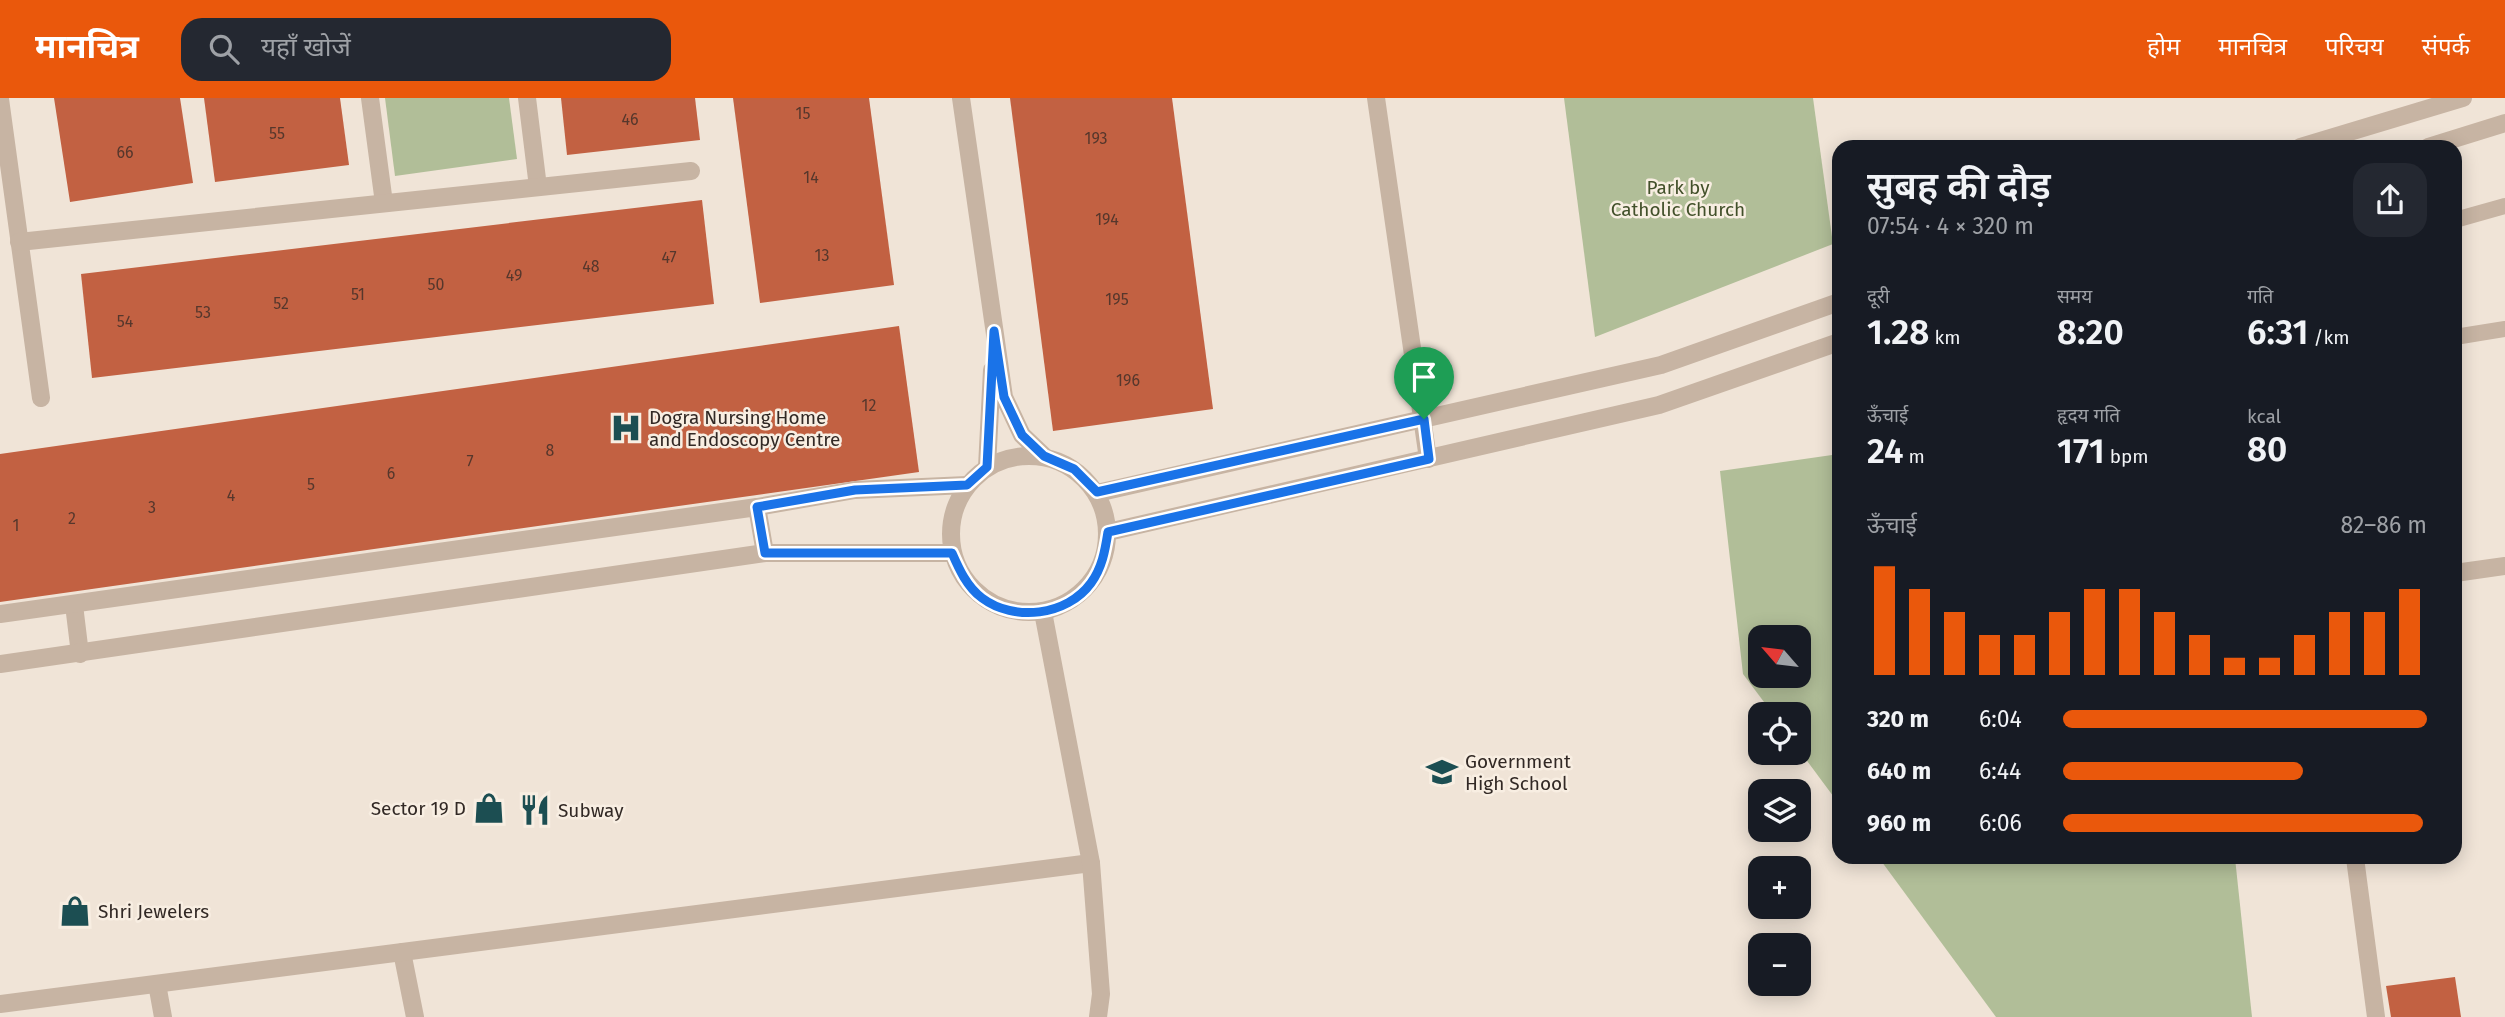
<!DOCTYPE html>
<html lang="hi">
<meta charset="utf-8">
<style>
:root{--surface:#171b24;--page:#242831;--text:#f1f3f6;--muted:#9ea1a6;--accent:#ea580c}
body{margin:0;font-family:"Fira Sans","Noto Sans Devanagari",sans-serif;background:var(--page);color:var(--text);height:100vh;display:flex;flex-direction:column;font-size:26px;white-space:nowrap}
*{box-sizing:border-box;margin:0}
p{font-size:23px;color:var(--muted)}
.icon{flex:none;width:38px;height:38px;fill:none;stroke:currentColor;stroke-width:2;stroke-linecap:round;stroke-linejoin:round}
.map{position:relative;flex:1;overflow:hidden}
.details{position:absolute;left:1832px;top:42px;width:630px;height:724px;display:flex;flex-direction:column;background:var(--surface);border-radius:21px;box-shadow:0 4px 18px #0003}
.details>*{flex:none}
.needle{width:46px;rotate:298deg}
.tools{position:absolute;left:1748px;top:527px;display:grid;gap:14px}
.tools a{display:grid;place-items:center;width:63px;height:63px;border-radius:14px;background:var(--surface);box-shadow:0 4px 18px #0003;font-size:35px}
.pin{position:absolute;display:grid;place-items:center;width:60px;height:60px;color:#fff;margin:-72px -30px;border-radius:50% 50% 50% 0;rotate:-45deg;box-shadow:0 0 7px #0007}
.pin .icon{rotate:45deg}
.round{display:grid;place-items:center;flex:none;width:74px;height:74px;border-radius:21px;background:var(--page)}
.summary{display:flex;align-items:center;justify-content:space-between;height:119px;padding:0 35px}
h1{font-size:38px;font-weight:600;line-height:52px}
.figures{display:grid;grid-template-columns:repeat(3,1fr);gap:10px;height:119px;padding:7px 35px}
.figures div{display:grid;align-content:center}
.figures b{font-size:35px;font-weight:600}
.figures small{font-size:19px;font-weight:400}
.figures p{font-size:19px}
.chart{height:196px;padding:14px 35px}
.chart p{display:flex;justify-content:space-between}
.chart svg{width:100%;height:126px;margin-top:7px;stroke:var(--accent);stroke-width:6}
ul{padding:0 35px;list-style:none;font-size:23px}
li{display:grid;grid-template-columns:112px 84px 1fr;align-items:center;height:52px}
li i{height:18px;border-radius:9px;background:var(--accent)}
header{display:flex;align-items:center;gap:42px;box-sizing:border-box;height:98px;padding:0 35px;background:var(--accent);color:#fff}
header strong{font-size:33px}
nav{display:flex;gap:38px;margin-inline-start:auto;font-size:24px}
.search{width:490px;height:63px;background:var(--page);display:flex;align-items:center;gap:18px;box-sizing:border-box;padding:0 24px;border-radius:21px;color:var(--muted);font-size:26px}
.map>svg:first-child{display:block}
.green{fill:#b1be98;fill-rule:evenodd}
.building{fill:#c26142}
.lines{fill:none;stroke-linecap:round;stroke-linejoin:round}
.service{stroke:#c7b4a3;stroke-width:16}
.minor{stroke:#c7b4a3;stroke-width:18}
.tertiary{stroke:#c7b4a3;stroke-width:18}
.route-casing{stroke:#fff;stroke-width:14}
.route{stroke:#1a73e8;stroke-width:9}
.labels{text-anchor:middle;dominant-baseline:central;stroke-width:5;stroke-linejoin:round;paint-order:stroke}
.number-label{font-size:16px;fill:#56372c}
.park-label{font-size:19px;fill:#42502a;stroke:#f8eee2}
.poi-label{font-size:19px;fill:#322925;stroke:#f8eee2;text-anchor:start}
</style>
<header>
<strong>मानचित्र</strong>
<div class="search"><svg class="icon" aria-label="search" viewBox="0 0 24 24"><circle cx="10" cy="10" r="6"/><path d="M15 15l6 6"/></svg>यहाँ खोजें</div>
<nav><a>होम</a><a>मानचित्र</a><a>परिचय</a><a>संपर्क</a></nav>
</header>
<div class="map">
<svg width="2505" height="919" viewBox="0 0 2505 919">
<rect width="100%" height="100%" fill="#f0e4d7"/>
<g class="green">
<polygon points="385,0 509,0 517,61 395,78"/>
<polygon points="1564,0 1813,0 1833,146 1595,239"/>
<path d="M1839,356V706L1799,652V616H1773L1743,576L1720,373ZM1760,539H1799V578H1760Z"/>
<polygon points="1879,760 2235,760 2252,919 1996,919"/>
</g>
<g class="building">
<polygon points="54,0 180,0 193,85 70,104"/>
<polygon points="204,0 340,0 349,67 215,84"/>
<polygon points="561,0 695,0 700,42 567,57"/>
<polygon points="733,0 869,0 894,187 760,205"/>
<polygon points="1010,0 1172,0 1213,311 1053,333"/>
<polygon points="702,102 714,206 92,280 81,176"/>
<polygon points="899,228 919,374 0,504 0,356"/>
<polygon points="2455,879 2461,919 2391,919 2386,888"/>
</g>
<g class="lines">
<g class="service">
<polyline points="2455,122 2505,108"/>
<polyline points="2455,239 2505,231"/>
</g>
<g class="minor">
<polyline points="370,0 384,105"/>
<polyline points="527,0 538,89"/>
<polyline points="961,0 1004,299 1022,337 1044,358"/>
<polyline points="1376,0 1428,361"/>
<polyline points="0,1 41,300"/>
<polyline points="19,144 691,73"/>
<polyline points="987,369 992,272"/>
<polyline points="2455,475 2505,468"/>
<polyline points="2355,760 2376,919"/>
<polyline points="402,854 415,919"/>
<polyline points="157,886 163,919"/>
<polyline points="0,906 1091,765"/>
</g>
<g class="tertiary">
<polyline points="2300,49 2463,0"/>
<polyline points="2428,49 2505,25"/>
<circle cx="1029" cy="436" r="78"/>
<polyline points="1097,395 1661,267 1839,204"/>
<polyline points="757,409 765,455"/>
<polyline points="1108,434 1659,307 1839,244"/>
<polyline points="74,507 80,556"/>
<polyline points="1043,514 1091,765 1101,896 1098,919"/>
<polyline points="0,516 757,409 855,392 967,387"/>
<polyline points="0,566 765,455 952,455"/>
</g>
</g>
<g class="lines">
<defs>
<path id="route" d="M994,233L1004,299L1022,337L1044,358L1074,371L1097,394L1424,321L1429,361L1108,434C1105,453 1102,470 1091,485C1067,518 1014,524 982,500C967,489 959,471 952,455H765L757,409L855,392L967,387L987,369Z"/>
</defs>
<use href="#route" class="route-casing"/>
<use href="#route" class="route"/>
</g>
<defs>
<symbol id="hospital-bare" viewBox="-9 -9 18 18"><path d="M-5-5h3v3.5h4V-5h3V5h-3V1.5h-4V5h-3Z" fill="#1c4e52" stroke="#f8eee2" stroke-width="2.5" paint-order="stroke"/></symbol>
<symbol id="school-bare" viewBox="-9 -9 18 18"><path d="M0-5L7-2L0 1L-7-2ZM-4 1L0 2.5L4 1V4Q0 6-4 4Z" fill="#1c4e52" stroke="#f8eee2" stroke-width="2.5" paint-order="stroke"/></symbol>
<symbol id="shop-bare" viewBox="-9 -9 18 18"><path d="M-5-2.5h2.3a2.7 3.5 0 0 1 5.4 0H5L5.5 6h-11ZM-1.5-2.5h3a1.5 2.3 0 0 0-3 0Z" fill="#1c4e52" stroke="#f8eee2" stroke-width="2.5" paint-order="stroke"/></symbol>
<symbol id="restaurant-bare" viewBox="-9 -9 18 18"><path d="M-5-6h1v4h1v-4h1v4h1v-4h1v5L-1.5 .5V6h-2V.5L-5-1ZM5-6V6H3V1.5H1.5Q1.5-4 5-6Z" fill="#1c4e52" stroke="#f8eee2" stroke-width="2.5" paint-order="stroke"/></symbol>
</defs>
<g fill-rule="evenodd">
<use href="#hospital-bare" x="604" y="308" width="44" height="44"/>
<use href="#school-bare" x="1420" y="652" width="44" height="44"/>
<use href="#shop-bare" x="467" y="688" width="44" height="44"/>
<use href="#restaurant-bare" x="513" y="690" width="44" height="44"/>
<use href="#shop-bare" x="53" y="791" width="44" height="44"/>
</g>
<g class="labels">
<g class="number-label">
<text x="803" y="15">15</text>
<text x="630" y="21">46</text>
<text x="277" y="35">55</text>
<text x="1096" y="40">193</text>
<text x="125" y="54">66</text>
<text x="811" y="79">14</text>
<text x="1107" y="121">194</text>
<text x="822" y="157">13</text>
<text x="669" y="159">47</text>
<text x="591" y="168">48</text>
<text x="514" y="177">49</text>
<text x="436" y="186">50</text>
<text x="358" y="196">51</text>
<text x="1117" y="201">195</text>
<text x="281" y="205">52</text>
<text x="203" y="214">53</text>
<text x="125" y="223">54</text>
<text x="1128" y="282">196</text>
<text x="869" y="307">12</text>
<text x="550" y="352">8</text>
<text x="470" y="363">7</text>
<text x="391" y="375">6</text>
<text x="311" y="386">5</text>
<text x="231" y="397">4</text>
<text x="152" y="409">3</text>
<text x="72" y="420">2</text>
<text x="16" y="427">1</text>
</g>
<g class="park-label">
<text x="1678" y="89">Park by<tspan x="1678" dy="22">Catholic Church</tspan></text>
</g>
<g class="poi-label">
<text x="649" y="319">Dogra Nursing Home<tspan x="649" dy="22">and Endoscopy Centre</tspan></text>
<text x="1465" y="663">Government<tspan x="1465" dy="22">High School</tspan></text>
<text x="466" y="710" text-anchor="end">Sector 19 D</text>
<text x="558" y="712">Subway</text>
<text x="98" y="813">Shri Jewelers</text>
</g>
</g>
</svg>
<div class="tools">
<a><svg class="needle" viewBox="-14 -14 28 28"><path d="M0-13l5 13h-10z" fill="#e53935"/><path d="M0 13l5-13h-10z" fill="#9ea1a6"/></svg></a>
<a><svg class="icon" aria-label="locate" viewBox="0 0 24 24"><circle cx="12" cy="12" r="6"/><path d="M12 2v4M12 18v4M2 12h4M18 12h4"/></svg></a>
<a><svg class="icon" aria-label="layers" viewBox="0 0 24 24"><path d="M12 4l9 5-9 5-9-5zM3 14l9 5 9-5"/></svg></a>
<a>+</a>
<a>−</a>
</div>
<div class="pin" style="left:1424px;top:321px;background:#1e9e55"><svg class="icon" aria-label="arrive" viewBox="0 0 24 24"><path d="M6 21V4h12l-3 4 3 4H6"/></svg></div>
<section class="details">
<div class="summary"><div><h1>सुबह की दौड़</h1><p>07:54 · 4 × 320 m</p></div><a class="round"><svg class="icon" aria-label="share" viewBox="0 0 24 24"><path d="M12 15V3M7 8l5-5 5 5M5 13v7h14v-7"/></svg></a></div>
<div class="figures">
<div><p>दूरी</p><b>1.28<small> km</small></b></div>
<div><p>समय</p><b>8:20</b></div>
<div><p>गति</p><b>6:31<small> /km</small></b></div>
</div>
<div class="figures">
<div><p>ऊँचाई</p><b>24<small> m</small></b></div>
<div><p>हृदय गति</p><b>171<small> bpm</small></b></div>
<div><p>kcal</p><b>80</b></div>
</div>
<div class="chart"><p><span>ऊँचाई</span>82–86 m</p>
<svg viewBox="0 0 160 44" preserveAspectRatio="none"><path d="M5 44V6M15 44V14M25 44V22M35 44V30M45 44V30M55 44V22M65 44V14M75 44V14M85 44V22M95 44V30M105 44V38M115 44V38M125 44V30M135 44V22M145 44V22M155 44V14"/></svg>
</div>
<ul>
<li><b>320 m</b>6:04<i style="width:100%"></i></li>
<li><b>640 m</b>6:44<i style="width:66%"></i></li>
<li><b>960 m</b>6:06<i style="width:99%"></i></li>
</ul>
</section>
</div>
